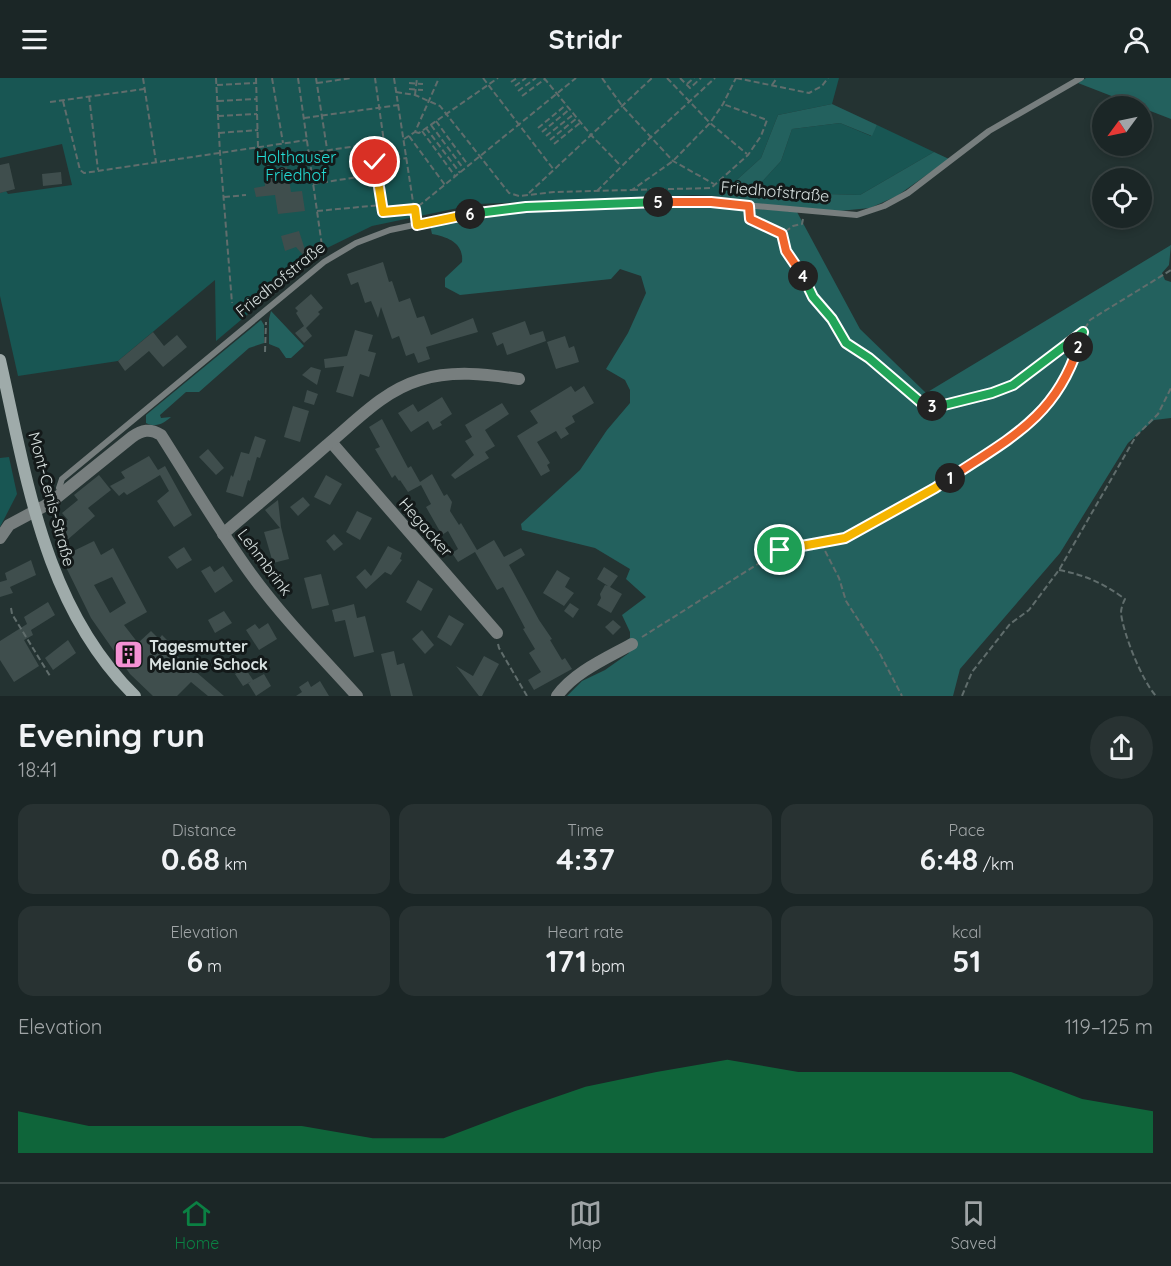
<!DOCTYPE html>
<meta charset="utf-8">
<style>
:root{--surface:#1b2626;--page:#283232;--text:#f1f3f6;--muted:#a0a5a7;--line:#394343;--accent:#0b8043}
body{margin:0;font-family:Quicksand,sans-serif;background:var(--page);color:var(--text);height:100vh;display:flex;flex-direction:column;font-size:22px;white-space:nowrap}
*{box-sizing:border-box;margin:0}
p{font-size:20px;color:var(--muted)}
.icon{flex:none;width:33px;height:33px;fill:none;stroke:currentColor;stroke-width:2;stroke-linecap:round;stroke-linejoin:round}
.map{position:relative;height:618px;overflow:hidden}
.sheet{display:flex;flex-direction:column;background:var(--surface);flex:1}
.sheet>*{flex:none}
.needle{width:39px;rotate:237deg}
.fabs{position:absolute;left:1092px;top:18px;display:grid;gap:12px}
.fabs a{display:grid;place-items:center;width:60px;height:60px;border-radius:50%;background:var(--surface);box-shadow:0 3px 9px #0003,0 0 0 2px var(--line);font-size:30px}
.pin{position:absolute;display:grid;place-items:center;width:51px;height:51px;color:#fff;margin:-26px;border:3px solid #fff;border-radius:50%;box-shadow:0 2px 6px #0007}
.km{position:absolute;width:30px;height:30px;margin:-15px;border-radius:50%;background:#222;color:#fff;font-size:16px;line-height:30px;text-align:center}
.round{display:grid;place-items:center;flex:none;width:63px;height:63px;border-radius:32px;background:var(--page)}
.headline{display:flex;align-items:center;justify-content:space-between;height:102px;padding:0 18px}
h1{font-size:33px;font-weight:700;line-height:45px}
.stats{display:grid;grid-template-columns:repeat(3,1fr);gap:9px;height:102px;padding:6px 18px}
.stats div{display:grid;align-content:center;border-radius:15px;background:var(--page);text-align:center}
.stats b{font-size:30px;font-weight:700}
.stats small{font-size:16px;font-weight:400}
.stats p{font-size:16px}
.chart{height:168px;padding:12px 18px}
.chart p{display:flex;justify-content:space-between}
.chart svg{width:100%;height:108px;margin-top:6px;fill:var(--accent);opacity:.7}
header{display:flex;justify-content:space-between;align-items:center;height:78px;padding:0 18px;background:var(--surface);font-size:27px;font-weight:700}
.dock{display:flex;justify-content:space-around;align-items:center;height:84px;border-top:2px solid var(--line);background:var(--surface);font-size:16px;color:var(--muted)}
.dock a{display:grid;justify-items:center;gap:3px}
.dock .active{color:var(--accent)}
.map>svg:first-child{display:block}
.green{fill:#185653}
.forest{fill:#23615e}
.building{fill:#3f4e4d;fill-rule:evenodd}
.lines{fill:none;stroke-linecap:round;stroke-linejoin:round}
.path{stroke:#606d6c;stroke-width:2;stroke-dasharray:6 3;stroke-linecap:butt}
.lane{stroke:#777e7e;stroke-width:6}
.street{stroke:#777e7e;stroke-width:12}
.secondary{stroke:#9fabaa;stroke-width:12}
.split-1-casing{stroke:#fff;stroke-width:12}
.split-2-casing{stroke:#fff;stroke-width:12}
.split-3-casing{stroke:#fff;stroke-width:12}
.split-4-casing{stroke:#fff;stroke-width:12}
.split-5-casing{stroke:#fff;stroke-width:12}
.split-6-casing{stroke:#fff;stroke-width:12}
.split-7-casing{stroke:#fff;stroke-width:12}
.split-1{stroke:#f5b400;stroke-width:8}
.split-2{stroke:#f0652b;stroke-width:8}
.split-3{stroke:#22a559;stroke-width:8}
.split-4{stroke:#22a559;stroke-width:8}
.split-5{stroke:#f0652b;stroke-width:8}
.split-6{stroke:#22a559;stroke-width:8}
.split-7{stroke:#f5b400;stroke-width:8}
.labels{text-anchor:middle;dominant-baseline:central;stroke-width:6;stroke-linejoin:round;paint-order:stroke}
.park-label{font-size:16px;fill:#23dcd4;stroke:#131919}
.street-label{font-size:16px;fill:#d8e1e0;stroke:#131919}
.poi-label{font-size:16px;font-weight:bold;fill:#d8e1e0;stroke:#131919;text-anchor:start}
</style>
<header><svg class="icon" aria-label="menu" viewBox="0 0 24 24"><path d="M4 6h16M4 12h16M4 18h16"/></svg>Stridr<svg class="icon" aria-label="person" viewBox="0 0 24 24"><circle cx="12" cy="8" r="4"/><path d="M4 21q1-7 8-7t8 7"/></svg></header>
<div class="map">
<svg width="1171" height="618" viewBox="0 0 1171 618">
<rect width="100%" height="100%" fill="#243332"/>
<g class="green">
<polygon points="0,0 839,0 832,26 778,37 761,80 719,118 693,117 477,126 372,148 325,171 216,263 215,202 118,283 18,298 0,218 0,115 6,113 8,116 72,107 62,66 0,80"/>
<polygon points="840,45 871,58 877,47 934,74 860,117 826,116 759,107 781,83 792,51"/>
<polygon points="9,379 17,416 0,449 0,380"/>
</g>
<g class="forest">
<polygon points="1086,0 1171,0 1171,41 1078,5"/>
<polygon points="832,26 877,47 872,58 840,45 792,51 781,83 759,107 826,116 860,117 934,74 949,81 897,118 870,130 839,133 719,124 713,119 719,118 761,80 778,37"/>
<path d="M702,126L797,134L860,251L926,315L1171,167L1169,187L1162,195L1165,202L1171,204V340L1154,342L1128,365L1060,475L960,591L953,618H567L582,603L605,592L629,575L622,566L630,560V554L622,537L646,519L626,501L630,491L595,470L522,452L521,446L580,392L607,352L630,325V312L625,302L606,291L628,255L646,215L641,198L620,191L611,201L460,217L445,209V200L462,184C464,165 448,159 432,156L430,147C519,128 611,127 702,126Z"/>
<polygon points="271,233 304,268 291,280 286,280 279,270 269,266 269,241"/>
<path d="M261,242L264,247V265L249,270L199,314H186L160,337L161,340L171,339C163,346 155,350 146,345V337Z"/>
</g>
<g class="building">
<polygon points="9,85 15,111 0,115 0,87"/>
<polygon points="287,89 291,114 302,113 305,133 278,136 275,117 256,119 254,110 265,108 264,98 277,96 277,90"/>
<polygon points="61,94 62,106 43,108 42,96"/>
<polygon points="299,153 309,184 296,169 285,173 281,158"/>
<polygon points="383,184 389,204 392,203 399,224 410,220 417,240 424,238 431,257 473,240 478,254 426,269 430,281 418,285 414,275 406,278 399,258 392,261 381,229 378,240 371,223 365,225 358,204 351,207 347,196"/>
<polygon points="311,216 323,230 318,234 320,236 306,250 312,258 304,265 295,255 304,248 296,235 298,233 295,230"/>
<polygon points="525,243 530,257 543,253 546,263 507,277 503,265 497,268 492,255"/>
<polygon points="355,252 373,257 368,273 376,275 369,299 360,296 353,319 336,314 344,288 325,290 324,281 347,278"/>
<polygon points="153,254 164,268 177,257 187,269 163,289 149,273 125,293 118,283"/>
<polygon points="565,258 569,270 574,268 579,284 556,291 547,264"/>
<polygon points="311,289 321,292 317,307 302,297"/>
<polygon points="571,308 575,314 584,308 594,325 572,338 575,344 565,350 569,356 561,361 556,353 537,364 550,385 547,387 550,393 541,398 517,358 538,345 530,333"/>
<polygon points="307,312 318,316 314,327 304,324"/>
<polygon points="442,319 452,336 440,344 442,347 433,352 428,343 411,354 398,335 413,326 418,334"/>
<polygon points="502,325 509,336 485,352 495,368 485,374 489,380 455,401 451,397 474,377 465,363 472,359 465,347"/>
<polygon points="293,328 309,333 300,364 284,359"/>
<polygon points="382,341 408,390 411,388 420,404 432,396 444,418 447,416 452,424 450,433 459,447 461,445 477,472 494,462 504,479 521,470 525,477 509,487 539,542 552,561 550,562 562,582 565,580 572,591 534,612 528,602 541,594 529,575 535,571 523,551 525,550 503,509 497,512 475,474 458,484 452,475 458,471 448,453 442,457 426,429 431,426 421,407 408,414 400,402 399,403 395,397 392,400 375,371 380,369 369,349"/>
<polygon points="255,358 266,362 260,380 257,379 250,403 248,402 243,419 226,414 231,397 233,399 241,374 249,376"/>
<polygon points="208,371 224,390 216,397 199,379"/>
<polygon points="149,378 158,392 165,388 192,437 174,449 157,423 169,413 160,397 127,417 124,414 119,418 110,408 125,400 121,394"/>
<polygon points="99,397 111,412 88,430 95,438 59,469 52,447 68,442 62,435 78,422 74,417"/>
<polygon points="326,397 342,406 330,427 314,419"/>
<polygon points="303,419 310,427 298,438 290,429"/>
<polygon points="278,422 281,449 289,481 273,485 264,454 280,450 265,432"/>
<polygon points="357,433 372,440 360,462 346,454"/>
<polygon points="334,456 343,466 334,473 326,463"/>
<path d="M94,463L101,477L113,470L147,534L124,547L138,565L151,553L159,561L162,557L177,572L174,575L224,618H208L191,604L177,618H153L130,596L91,540L61,479ZM112,499L126,525L110,535L94,507Z"/>
<polygon points="388,468 402,475 400,481 402,482 391,497 385,494 366,511 356,499 365,491 371,498"/>
<polygon points="184,469 192,482 177,491 168,479"/>
<polygon points="31,482 36,497 10,509 13,515 0,519 0,504 7,502 5,495"/>
<polygon points="210,488 214,494 223,488 233,503 215,515 201,493"/>
<polygon points="604,489 618,498 610,509 622,516 611,535 597,527 601,520 600,516 605,507 608,508 597,501"/>
<polygon points="557,492 570,500 565,509 574,515 564,528 543,515"/>
<polygon points="321,496 329,527 312,531 304,500"/>
<polygon points="418,502 433,511 421,533 406,524"/>
<polygon points="48,524 55,537 31,552 33,557 24,562 39,588 14,604 0,582 0,563 27,546 24,539"/>
<polygon points="570,525 579,531 573,540 564,533"/>
<polygon points="354,526 357,540 365,538 374,574 354,579 345,542 335,544 332,532"/>
<polygon points="224,533 232,545 215,555 208,542"/>
<polygon points="449,537 464,546 451,568 437,559"/>
<polygon points="613,542 621,549 613,557 605,549"/>
<polygon points="268,545 277,561 259,572 246,552 255,546 259,551"/>
<polygon points="422,552 434,567 425,576 412,561"/>
<polygon points="68,562 76,575 53,592 45,580"/>
<polygon points="394,573 397,587 404,585 413,618 391,618 381,576"/>
<polygon points="484,578 499,586 482,618 479,618 456,588 473,598"/>
<polygon points="245,590 253,602 264,596 271,608 256,618 248,605 252,603 243,608 235,596"/>
<polygon points="308,603 311,609 320,603 329,618 296,618 302,614 299,609"/>
</g>
<g class="lines">
<g class="path">
<polyline points="143,0 156,84"/>
<polyline points="216,0 220,75 232,225"/>
<polyline points="256,0 258,69"/>
<polyline points="272,0 283,65"/>
<polyline points="298,0 323,175"/>
<polyline points="316,0 327,71"/>
<polyline points="394,0 415,137"/>
<polyline points="483,0 554,92"/>
<polyline points="544,0 591,57 621,88"/>
<polyline points="602,0 623,29 673,83 714,106"/>
<polyline points="667,0 710,45 747,76"/>
<polyline points="680,0 690,10 701,0"/>
<polyline points="736,0 809,15 822,8 828,0"/>
<polyline points="511,4 517,0"/>
<polyline points="317,5 352,0"/>
<polyline points="409,5 423,6"/>
<polyline points="687,6 694,0"/>
<polyline points="217,7 256,5"/>
<polyline points="772,7 777,0"/>
<polyline points="515,8 526,0"/>
<polyline points="409,11 423,12"/>
<polyline points="518,13 536,0"/>
<polyline points="396,14 415,17 440,28 509,115 519,118 554,114 632,112 673,83 710,45 723,26 736,0"/>
<polyline points="415,17 417,0"/>
<polyline points="89,18 98,92"/>
<polyline points="522,18 545,1"/>
<polyline points="63,23 80,92 84,95 307,62"/>
<polyline points="218,23 257,21"/>
<polyline points="50,24 144,11"/>
<polyline points="218,38 257,36"/>
<polyline points="304,40 399,27"/>
<polyline points="436,43 468,87"/>
<polyline points="431,47 463,90"/>
<polyline points="426,50 460,95"/>
<polyline points="538,50 566,27"/>
<polyline points="422,53 455,98"/>
<polyline points="415,54 419,55 498,0"/>
<polyline points="542,54 570,31"/>
<polyline points="219,55 258,52"/>
<polyline points="409,58 445,107"/>
<polyline points="546,58 574,36"/>
<polyline points="404,61 415,54 439,0"/>
<polyline points="550,62 577,40"/>
<polyline points="554,66 581,44"/>
<polyline points="309,75 384,64 375,0"/>
<polyline points="313,106 377,96"/>
<polyline points="632,112 711,110 748,77 761,58 767,42 723,26"/>
<polyline points="597,113 651,59 715,0"/>
<polyline points="529,115 652,0"/>
<polyline points="224,119 246,117"/>
<polyline points="381,127 375,84 407,80"/>
<polyline points="317,133 381,127 383,134 415,131 576,0"/>
<polyline points="750,138 750,141 782,156"/>
<polyline points="803,141 802,146 793,148 782,156 786,173 805,199 813,219 832,241 845,265 869,280 924,327 936,329 992,315 1013,307 1083,254"/>
<polyline points="265,274 266,244"/>
<polyline points="821,465 839,500 846,523 879,574 902,618"/>
<path d="M1059,492C1085,497 1103,505 1125,521C1123,525 1121,530 1121,535C1123,555 1142,603 1156,618"/>
<polyline points="11,530 12,536 50,598"/>
<polyline points="642,559 780,472 845,460 935,410 1014,356 1035,341 1053,321 1064,303 1083,254 1090,242 1171,192"/>
<polyline points="498,566 499,570 527,618"/>
<polyline points="962,618 972,594 1010,546 1029,532 1059,492 1136,358 1158,336 1171,310"/>
</g>
<polyline class="lane" points="62,415 59,410 62,401 324,184 356,165 390,152 471,135 526,129 590,126 711,124 857,137 884,128 908,115 989,53 1081,0"/>
<g class="street">
<polyline points="331,364 497,555"/>
<path d="M223,456C258,426 293,397 327,367C356,343 383,313 420,302C452,292 486,296 519,301"/>
<path d="M0,460L9,447L50,425L132,359C142,352 150,350 161,357C191,404 219,452 251,496C283,540 321,578 357,618"/>
<path d="M557,618C574,594 607,580 632,566"/>
</g>
<path class="secondary" d="M0,282C27,401 44,529 135,618"/>
</g>
<g class="lines">
<defs>
<polyline id="split-1" points="780,472 845,460 935,410 950,400"/>
<path id="split-2" d="M950,400C1008,361 1055,340 1078,269"/>
<polyline id="split-3" points="932,328 936,329 992,315 1013,307 1083,254 1078,269"/>
<polyline id="split-4" points="803,198 813,219 832,241 846,265 869,280 924,327 932,328"/>
<polyline id="split-5" points="658,124 711,124 749,128 750,141 782,156 786,173 803,198"/>
<polyline id="split-6" points="470,136 526,129 658,124"/>
<polyline id="split-7" points="375,84 383,134 415,131 417,147 470,136"/>
</defs>
<use href="#split-1" class="split-1-casing"/>
<use href="#split-2" class="split-2-casing"/>
<use href="#split-3" class="split-3-casing"/>
<use href="#split-4" class="split-4-casing"/>
<use href="#split-5" class="split-5-casing"/>
<use href="#split-6" class="split-6-casing"/>
<use href="#split-7" class="split-7-casing"/>
<use href="#split-1" class="split-1"/>
<use href="#split-2" class="split-2"/>
<use href="#split-3" class="split-3"/>
<use href="#split-4" class="split-4"/>
<use href="#split-5" class="split-5"/>
<use href="#split-6" class="split-6"/>
<use href="#split-7" class="split-7"/>
</g>
<defs>
<symbol id="building-square" viewBox="-11 -11 22 22"><rect x="-9" y="-9" width="18" height="18" rx="4" fill="#f491d4" stroke="#131919"/><path d="M-4-6H4V6H1V3H-1V6H-4ZM-2.5-4.3h1.7v1.8h-1.7ZM.8-4.3h1.7v1.8H.8ZM-2.5-1h1.7V.8h-1.7ZM.8-1h1.7V.8H.8Z" fill="#111"/></symbol>
</defs>
<g fill-rule="evenodd">
<use href="#building-square" x="112" y="560" width="33" height="33"/>
</g>
<g class="labels">
<g class="park-label">
<text x="296" y="79">Holthauser<tspan x="296" dy="18">Friedhof</tspan></text>
</g>
<g class="street-label">
<text transform="translate(775 113) rotate(5)">Friedhofstraße</text>
<text transform="translate(280 201) rotate(-39)">Friedhofstraße</text>
<text transform="translate(52 421) rotate(75)">Mont-Cenis-Straße</text>
<text transform="translate(426 449) rotate(49)">Hegacker</text>
<text transform="translate(265 484) rotate(53)">Lehmbrink</text>
</g>
<g class="poi-label">
<text x="149" y="568">Tagesmutter<tspan x="149" dy="18">Melanie Schock</tspan></text>
</g>
</g>
</svg>
<div class="fabs">
<a><svg class="needle" viewBox="-14 -14 28 28"><path d="M0-13l5 13h-10z" fill="#e53935"/><path d="M0 13l5-13h-10z" fill="#a0a5a7"/></svg></a>
<a><svg class="icon" aria-label="locate" viewBox="0 0 24 24"><circle cx="12" cy="12" r="6"/><path d="M12 2v4M12 18v4M2 12h4M18 12h4"/></svg></a>
</div>
<div class="pin" style="left:780px;top:472px;background:#1e9e55"><svg class="icon" aria-label="arrive" viewBox="0 0 24 24"><path d="M6 21V4h12l-3 4 3 4H6"/></svg></div>
<div class="pin" style="left:375px;top:84px;background:#d93025"><svg class="icon" aria-label="check" viewBox="0 0 24 24"><path d="M5 12l5 5 9-10"/></svg></div>
<b class="km" style="left:950px;top:400px">1</b>
<b class="km" style="left:1078px;top:269px">2</b>
<b class="km" style="left:932px;top:328px">3</b>
<b class="km" style="left:803px;top:198px">4</b>
<b class="km" style="left:658px;top:124px">5</b>
<b class="km" style="left:470px;top:136px">6</b>
</div>
<section class="sheet">
<div class="headline"><div><h1>Evening run</h1><p>18:41</p></div><a class="round"><svg class="icon" aria-label="share" viewBox="0 0 24 24"><path d="M12 15V3M7 8l5-5 5 5M5 13v7h14v-7"/></svg></a></div>
<div class="stats">
<div><p>Distance</p><b>0.68<small> km</small></b></div>
<div><p>Time</p><b>4:37</b></div>
<div><p>Pace</p><b>6:48<small> /km</small></b></div>
</div>
<div class="stats">
<div><p>Elevation</p><b>6<small> m</small></b></div>
<div><p>Heart rate</p><b>171<small> bpm</small></b></div>
<div><p>kcal</p><b>51</b></div>
</div>
<div class="chart"><p><span>Elevation</span>119–125 m</p>
<svg viewBox="0 0 160 44" preserveAspectRatio="none"><path d="M0 44V27L10 33L20 33L30 33L40 33L50 38L60 38L70 27L80 17L90 11L100 6L110 11L120 11L130 11L140 11L150 22L160 27V44z"/></svg>
</div>
</section>
<nav class="dock">
<a class="active"><svg class="icon" aria-label="home" viewBox="0 0 24 24"><path d="M3 11l9-7 9 7M6 9v11h12V9"/></svg>Home</a>
<a><svg class="icon" aria-label="map" viewBox="0 0 24 24"><path d="M3 6l6-2 6 2 6-2v14l-6 2-6-2-6 2zM9 4v14M15 6v14"/></svg>Map</a>
<a><svg class="icon" aria-label="saved" viewBox="0 0 24 24"><path d="M7 4h10v16l-5-4-5 4z"/></svg>Saved</a>
</nav>
